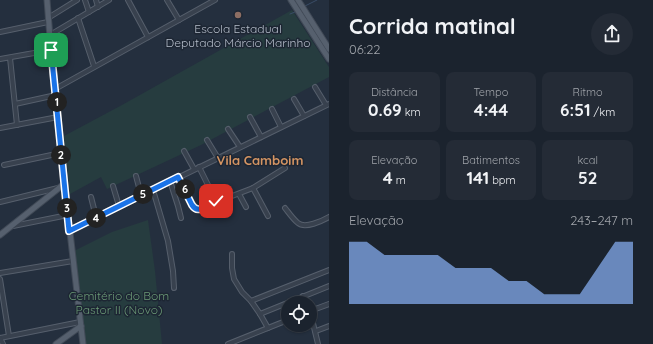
<!DOCTYPE html>
<html lang="pt">
<meta charset="utf-8">
<style>
:root{--surface:#1b232e;--page:#242b36;--text:#f1f3f6;--muted:#a0a4aa;--line:#39404a;--accent:#8ab4f8}
body{margin:0;font-family:Quicksand,sans-serif;background:var(--page);color:var(--text);height:100vh;display:flex;flex-direction:column;font-size:15px;white-space:nowrap}
*{box-sizing:border-box;margin:0}
p{font-size:13px;color:var(--muted)}
.icon{flex:none;width:22px;height:22px;fill:none;stroke:currentColor;stroke-width:2;stroke-linecap:round;stroke-linejoin:round}
.map{position:relative;flex:1;overflow:hidden}
.details{display:flex;flex-direction:column;background:var(--surface);width:324px}
.details>*{flex:none}
.tools{position:absolute;left:281px;top:296px;display:grid;gap:8px}
.tools a{display:grid;place-items:center;width:36px;height:36px;border-radius:50%;background:var(--surface);box-shadow:0 1px 3px #0004,0 0 0 1px var(--line);font-size:20px}
.pin{position:absolute;display:grid;place-items:center;width:34px;height:34px;color:#fff;margin:-17px;border-radius:8px;box-shadow:0 2px 6px #0006}
.km{position:absolute;width:20px;height:20px;margin:-10px;border-radius:50%;background:#222;color:#fff;font-size:11px;line-height:20px;text-align:center}
.round{display:grid;place-items:center;flex:none;width:42px;height:42px;border-radius:21px;background:var(--page)}
.summary{display:flex;align-items:center;justify-content:space-between;height:68px;padding:0 20px}
h1{font-size:22px;font-weight:700;line-height:30px}
.stats{display:grid;grid-template-columns:repeat(3,1fr);gap:6px;height:68px;padding:4px 20px}
.stats div{display:grid;align-content:center;border-radius:8px;background:var(--page);text-align:center}
.stats b{font-size:17px;font-weight:700}
.stats small{font-size:11px;font-weight:400}
.stats p{font-size:11px}
.chart{height:112px;padding:8px 20px}
.chart p{display:flex;justify-content:space-between}
.chart svg{width:100%;height:72px;margin-top:4px;fill:var(--accent);opacity:.7}
main{display:flex;flex:1;min-height:0}
.map>svg:first-child{display:block}
.green{fill:#263c3f}
.lines{fill:none;stroke-linecap:round;stroke-linejoin:round}
.stream{stroke:#394c67;stroke-width:1}
.minor-casing{stroke:#565f6c;stroke-width:6}
.major-casing{stroke:#414a57;stroke-width:7}
.minor{stroke:#38414e;stroke-width:4}
.major{stroke:#56606e;stroke-width:5}
.route-casing{stroke:#fff;stroke-width:8}
.route{stroke:#1a73e8;stroke-width:5}
.education-dot{fill:#8d6e63;stroke:#1d2633;stroke-width:1.5}
.labels{text-anchor:middle;dominant-baseline:central;stroke-width:3;stroke-linejoin:round;paint-order:stroke}
.poi-label{font-size:12px;fill:#b4bcc9;stroke:#1d2633}
.park-label{font-size:12px;fill:#6b9a76;stroke:#1d2633}
.neighbourhood-label{font-size:13px;font-weight:bold;fill:#d59563;stroke:#1d2633}
</style>
<main>
<div class="map">
<svg width="329" height="344" viewBox="0 0 329 344">
<rect width="100%" height="100%" fill="#242f3e"/>
<g class="green">
<polygon points="292,10 329,67 329,77 201,145 107,189 101,177 70,194 64,136 122,105"/>
<polygon points="148,220 155,271 162,344 84,344 74,251 112,232"/>
</g>
<g class="lines">
<g class="stream">
<polyline points="305,6 317,0"/>
<polyline points="290,14 295,12"/>
</g>
<defs>
<g id="minor">
<polyline points="85,0 89,12"/>
<polyline points="96,0 98,7"/>
<polyline points="128,0 148,37"/>
<polyline points="167,0 179,20"/>
<polyline points="48,18 77,0"/>
<polyline points="78,18 94,66"/>
<polyline points="0,32 48,22"/>
<polyline points="50,35 109,0"/>
<polyline points="10,58 17,125"/>
<polyline points="0,59 51,50"/>
<polyline points="315,87 326,105"/>
<polyline points="55,89 215,0"/>
<polyline points="294,99 304,116"/>
<polyline points="15,104 56,95"/>
<polyline points="272,109 281,127"/>
<polyline points="250,117 261,137"/>
<polyline points="0,128 58,117"/>
<polyline points="228,129 240,147"/>
<polyline points="207,140 218,158"/>
<polyline points="184,151 194,169"/>
<polyline points="4,165 61,153"/>
<polyline points="199,167 216,201"/>
<polyline points="136,176 141,195"/>
<polyline points="178,177 192,205 194,208 198,209 253,188 285,168"/>
<polyline points="170,181 178,206 181,218"/>
<polyline points="113,186 119,206"/>
<polyline points="253,188 268,216"/>
<polyline points="153,190 168,241 173,271 174,288"/>
<polyline points="239,194 246,207"/>
<polyline points="91,197 96,217"/>
<polyline points="0,202 58,188"/>
<path d="M285,208C289,213 293,219 298,223C305,229 322,221 329,217"/>
<polyline points="13,226 68,215"/>
<polyline points="69,231 329,104"/>
<polyline points="232,254 232,268 234,279 242,292 251,301 260,314 268,328"/>
<polyline points="0,273 73,261"/>
<polyline points="0,279 9,336"/>
<polyline points="303,296 305,303"/>
<polyline points="251,301 329,270"/>
<polyline points="310,311 318,344"/>
<polyline points="310,311 329,304"/>
<polyline points="260,314 329,286"/>
<polyline points="316,331 329,326"/>
<polyline points="0,338 80,322"/>
<polyline points="0,338 3,344"/>
<polyline points="228,344 288,320"/>
</g>
<g id="major">
<polyline points="47,0 51,50 68,215 83,344"/>
<polyline points="291,0 329,59"/>
<polyline points="298,0 329,49"/>
<polyline points="0,235 64,184"/>
<polyline points="56,344 81,326"/>
</g>
</defs>
<use href="#minor" class="minor-casing"/>
<use href="#major" class="major-casing"/>
<use href="#minor" class="minor"/>
<use href="#major" class="major"/>
</g>
<g class="lines">
<defs>
<path id="route" d="M51,50L69,231L178,177L192,205C194,208 196,210 200,209L216,201"/>
</defs>
<use href="#route" class="route-casing"/>
<use href="#route" class="route"/>
</g>
<circle class="education-dot" cx="238" cy="15" r="4"/>
<g class="labels">
<g class="poi-label">
<text x="238" y="28">Escola Estadual<tspan x="238" dy="14">Deputado Márcio Marinho</tspan></text>
</g>
<g class="park-label">
<text x="119" y="295">Cemitério do Bom<tspan x="119" dy="14">Pastor II (Novo)</tspan></text>
</g>
<g class="neighbourhood-label">
<text x="260" y="160">Vila Camboim</text>
</g>
</g>
</svg>
<div class="tools">
<a><svg class="icon" aria-label="locate" viewBox="0 0 24 24"><circle cx="12" cy="12" r="6"/><path d="M12 2v4M12 18v4M2 12h4M18 12h4"/></svg></a>
</div>
<div class="pin" style="left:51px;top:50px;background:#1e9e55"><svg class="icon" aria-label="arrive" viewBox="0 0 24 24"><path d="M6 21V4h12l-3 4 3 4H6"/></svg></div>
<div class="pin" style="left:216px;top:201px;background:#d93025"><svg class="icon" aria-label="check" viewBox="0 0 24 24"><path d="M5 12l5 5 9-10"/></svg></div>
<b class="km" style="left:57px;top:102px">1</b>
<b class="km" style="left:61px;top:155px">2</b>
<b class="km" style="left:67px;top:208px">3</b>
<b class="km" style="left:96px;top:218px">4</b>
<b class="km" style="left:143px;top:194px">5</b>
<b class="km" style="left:185px;top:189px">6</b>
</div>
<section class="details">
<div class="summary"><div><h1>Corrida matinal</h1><p>06:22</p></div><a class="round"><svg class="icon" aria-label="share" viewBox="0 0 24 24"><path d="M12 15V3M7 8l5-5 5 5M5 13v7h14v-7"/></svg></a></div>
<div class="stats">
<div><p>Distância</p><b>0.69<small> km</small></b></div>
<div><p>Tempo</p><b>4:44</b></div>
<div><p>Ritmo</p><b>6:51<small> /km</small></b></div>
</div>
<div class="stats">
<div><p>Elevação</p><b>4<small> m</small></b></div>
<div><p>Batimentos</p><b>141<small> bpm</small></b></div>
<div><p>kcal</p><b>52</b></div>
</div>
<div class="chart"><p><span>Elevação</span>243–247 m</p>
<svg viewBox="0 0 160 44" preserveAspectRatio="none"><path d="M0 44V6L10 6L20 14L30 14L40 14L50 14L60 22L70 22L80 22L90 30L100 30L110 38L120 38L130 38L140 22L150 6L160 6V44z"/></svg>
</div>
</section>
</main>
